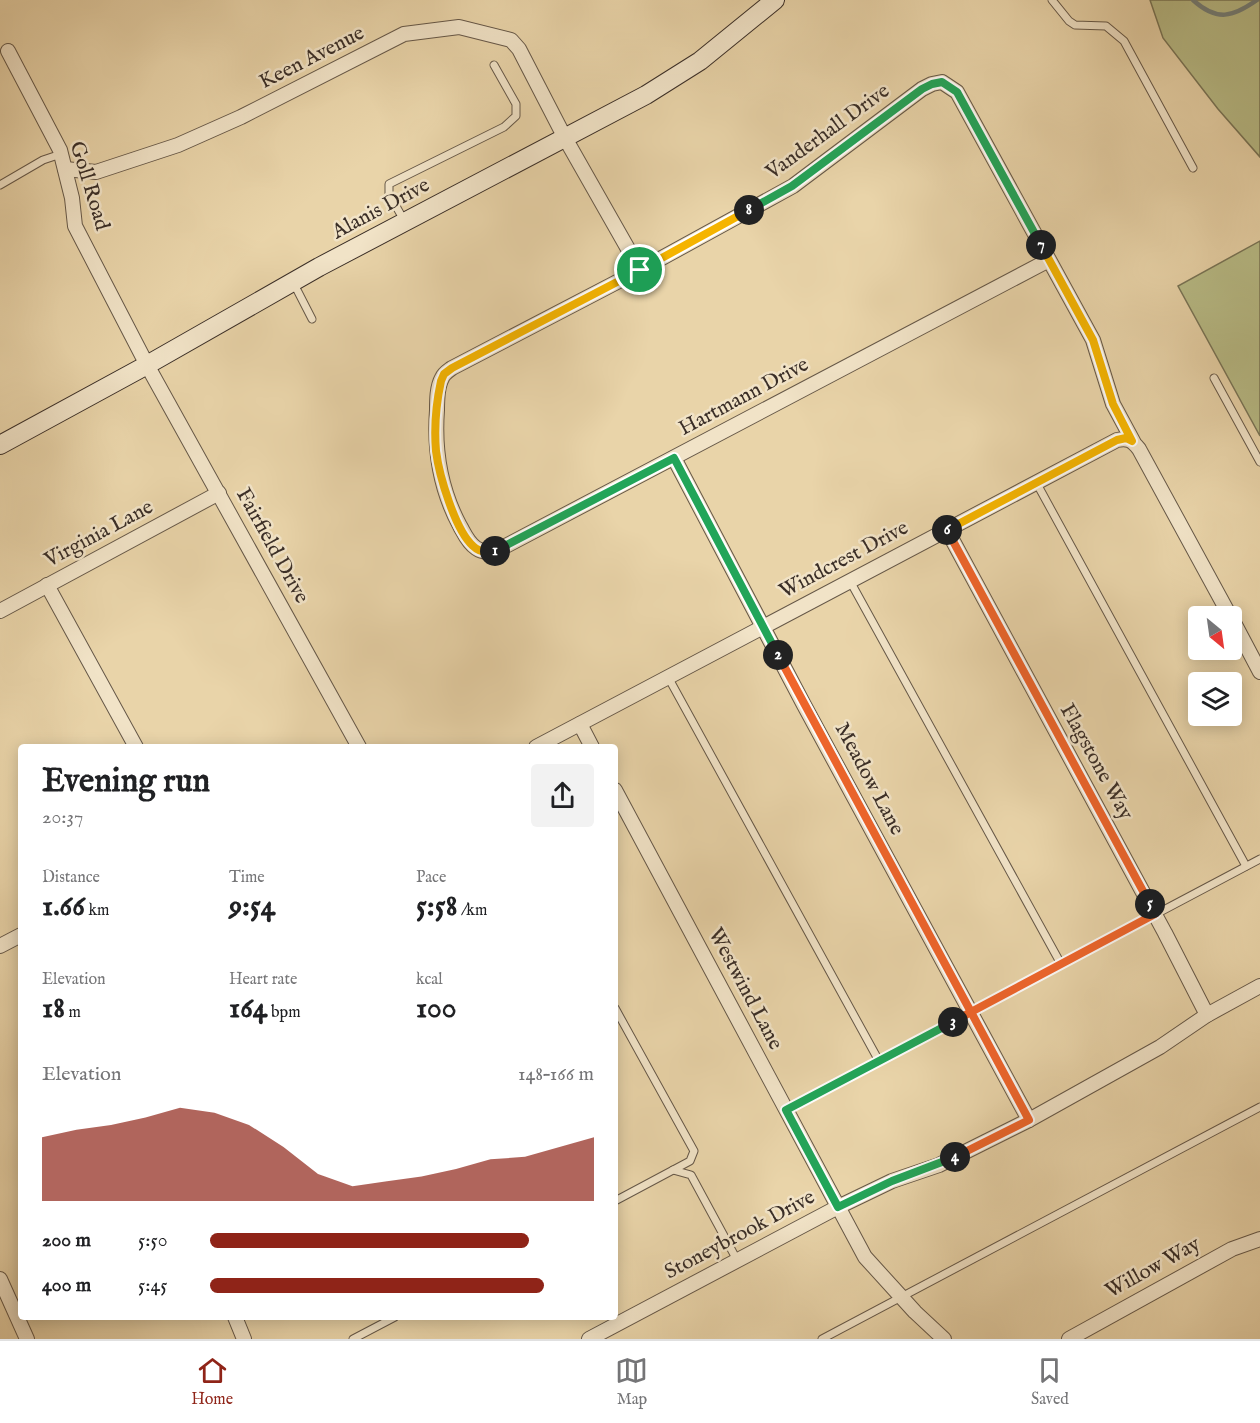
<!DOCTYPE html>
<meta charset="utf-8">
<style>
:root{--surface:#fff;--page:#f2f2f2;--text:#202124;--muted:#757577;--line:#e0e0e0;--accent:#8f2418}
body{margin:0;font-family:"IM FELL English",serif;background:var(--page);color:var(--text);height:100vh;display:flex;flex-direction:column;font-size:22px;white-space:nowrap}
*{box-sizing:border-box;margin:0}
p{font-size:20px;color:var(--muted)}
.icon{flex:none;width:33px;height:33px;fill:none;stroke:currentColor;stroke-width:2;stroke-linecap:round;stroke-linejoin:round}
.map{position:relative;flex:1;overflow:hidden}
.panel{position:absolute;left:18px;top:744px;width:600px;height:576px;display:flex;flex-direction:column;background:var(--surface);border-radius:6px;box-shadow:0 3px 15px #0003}
.panel>*{flex:none}
.needle{width:39px;rotate:151deg}
.tools{position:absolute;left:1188px;top:606px;display:grid;gap:12px}
.tools a{display:grid;place-items:center;width:54px;height:54px;border-radius:6px;background:var(--surface);box-shadow:0 3px 15px #0003;font-size:30px}
.pin{position:absolute;display:grid;place-items:center;width:51px;height:51px;color:#fff;margin:-26px;border:3px solid #fff;border-radius:50%;box-shadow:0 2px 6px #0007}
.km{position:absolute;width:30px;height:30px;margin:-15px;border-radius:50%;background:#222;color:#fff;font-size:16px;line-height:30px;text-align:center}
.round{display:grid;place-items:center;flex:none;width:63px;height:63px;border-radius:6px;background:var(--page)}
.overview{display:flex;align-items:center;justify-content:space-between;height:102px;padding:0 24px}
h1{font-size:33px;font-weight:700;line-height:45px}
.metrics{display:grid;grid-template-columns:repeat(3,1fr);gap:9px;height:102px;padding:6px 24px}
.metrics div{display:grid;align-content:center}
.metrics b{font-size:30px;font-weight:700}
.metrics small{font-size:16px;font-weight:400}
.metrics p{font-size:16px}
.chart{height:168px;padding:12px 24px}
.chart p{display:flex;justify-content:space-between}
.chart svg{width:100%;height:108px;margin-top:6px;fill:var(--accent);opacity:.7}
ul{padding:0 24px;list-style:none;font-size:20px}
li{display:grid;grid-template-columns:96px 72px 1fr;align-items:center;height:45px}
li i{height:15px;border-radius:8px;background:var(--accent)}
.tab-bar{display:flex;justify-content:space-around;align-items:center;height:84px;border-top:2px solid var(--line);background:var(--surface);font-size:16px;color:var(--muted)}
.tab-bar a{display:grid;justify-items:center;gap:3px}
.tab-bar .selected{color:var(--accent)}
.map>svg:first-child{display:block}
.green{fill:#b8bc87;stroke:#797557;stroke-width:1.5}
.lines{fill:none;stroke-linecap:round;stroke-linejoin:round}
.stream{stroke:#74807b;stroke-width:4.5}
.service-casing{stroke:#665848;stroke-width:9}
.minor-casing{stroke:#665848;stroke-width:16}
.secondary-casing{stroke:#3a2e27;stroke-width:20}
.service{stroke:#f1e3c7;stroke-width:7}
.minor{stroke:#f1e3c7;stroke-width:14}
.secondary{stroke:#f1e3c7;stroke-width:18}
.split-1-casing{stroke:#fff;stroke-width:12}
.split-2-casing{stroke:#fff;stroke-width:12}
.split-3-casing{stroke:#fff;stroke-width:12}
.split-4-casing{stroke:#fff;stroke-width:12}
.split-5-casing{stroke:#fff;stroke-width:12}
.split-6-casing{stroke:#fff;stroke-width:12}
.split-7-casing{stroke:#fff;stroke-width:12}
.split-8-casing{stroke:#fff;stroke-width:12}
.split-9-casing{stroke:#fff;stroke-width:12}
.split-1{stroke:#f5b400;stroke-width:8}
.split-2{stroke:#22a559;stroke-width:8}
.split-3{stroke:#f0652b;stroke-width:8}
.split-4{stroke:#22a559;stroke-width:8}
.split-5{stroke:#f0652b;stroke-width:8}
.split-6{stroke:#f0652b;stroke-width:8}
.split-7{stroke:#f5b400;stroke-width:8}
.split-8{stroke:#22a559;stroke-width:8}
.split-9{stroke:#f5b400;stroke-width:8}
.labels{text-anchor:middle;dominant-baseline:central;stroke-width:5;stroke-linejoin:round;paint-order:stroke}
.street-label{font-size:21px;fill:#3a2e27;stroke:#f1e3c7}
</style>
<div class="map">
<svg width="1260" height="1339" viewBox="0 0 1260 1339">
<rect width="100%" height="100%" fill="#e9d4a9"/>
<filter id="stains"><feTurbulence type="fractalNoise" baseFrequency=".00333" numOctaves="4"/><feColorMatrix values="0 0 0 0 .2 0 0 0 0 .09 0 0 0 0 .02 0 0 0 .5 -.17"/></filter>
<radialGradient id="worn" r=".72"><stop offset=".6" stop-color="#630" stop-opacity="0"/><stop offset="1" stop-color="#630" stop-opacity=".3"/></radialGradient>
<g class="green">
<polygon points="1150,0 1260,0 1260,157 1218,109 1163,38"/>
<polygon points="1260,241 1260,436 1178,286"/>
</g>
<g class="lines">
<path class="stream" d="M1193,0C1217,22 1233,17 1257,0"/>
<defs>
<g id="service">
<polyline points="1052,0 1069,21 1075,25 1106,26 1124,41 1193,168"/>
<polyline points="0,185 43,160 61,154"/>
<polyline points="405,222 389,194 389,184 504,127 516,116 516,104 494,65"/>
<polyline points="293,282 312,319"/>
<polyline points="1214,378 1260,462"/>
<polyline points="1036,482 1246,866"/>
<polyline points="850,581 1061,964"/>
<polyline points="668,677 879,1061"/>
<polyline points="615,1008 694,1151 690,1161 615,1201"/>
<polyline points="786,1110 1260,859"/>
<polyline points="673,1170 691,1175 737,1260"/>
<polyline points="353,1339 395,1317"/>
<polyline points="822,1339 1260,1107"/>
</g>
<g id="minor">
<polyline points="8,51 60,150 72,198 75,226 147,365 359,747"/>
<polyline points="65,169 96,172 178,145 241,117 404,34 459,27 511,40 519,49 565,138 640,270"/>
<path d="M1049,260L498,550C490,552 483,553 476,548C468,543 464,533 460,526C440,489 434,450 437,410C437,400 437,387 442,378C444,373 448,371 452,368L640,270L793,186L922,89L932,84L942,82L957,92L1093,340L1113,404L1133,441"/>
<polyline points="674,458 804,705 1029,1120"/>
<polyline points="947,530 1165,933 1207,1015"/>
<polyline points="47,585 136,747"/>
<polyline points="0,611 219,493"/>
<polyline points="1232,619 1260,672"/>
<polyline points="580,724 592,747"/>
<path d="M536,747L1117,440C1128,438 1132,440 1139,449L1230,616"/>
<polyline points="615,790 865,1257 915,1312 944,1339"/>
<polyline points="0,946 21,935"/>
<polyline points="0,1279 27,1339"/>
<polyline points="235,1317 244,1339"/>
<polyline points="589,1339 838,1207 892,1181 939,1165 1029,1120 1160,1047 1207,1015 1260,986"/>
<polyline points="1069,1339 1232,1249 1260,1239"/>
</g>
<polyline id="secondary" points="0,445 147,365 319,267 646,95 700,61 775,0"/>
</defs>
<use href="#service" class="service-casing"/>
<use href="#minor" class="minor-casing"/>
<use href="#secondary" class="secondary-casing"/>
<use href="#service" class="service"/>
<use href="#minor" class="minor"/>
<use href="#secondary" class="secondary"/>
</g>
<g class="lines">
<defs>
<path id="split-1" d="M495,551C487,553 479,552 473,546C455,530 439,475 436,451C434,427 436,404 441,381L444,374L452,368L640,270"/>
<polyline id="split-2" points="495,551 674,458 778,655"/>
<polyline id="split-3" points="778,655 971,1012 953,1022"/>
<polyline id="split-4" points="953,1022 786,1110 838,1207 892,1181 955,1157"/>
<polyline id="split-5" points="955,1157 1029,1120 971,1012 1155,914 1150,904"/>
<polyline id="split-6" points="947,530 1150,904"/>
<polyline id="split-7" points="947,530 1117,440 1126,438 1132,441 1113,404 1093,340 1041,245"/>
<polyline id="split-8" points="749,210 792,186 922,89 932,84 942,82 957,92 1041,245"/>
<polyline id="split-9" points="640,270 749,210"/>
</defs>
<use href="#split-1" class="split-1-casing"/>
<use href="#split-2" class="split-2-casing"/>
<use href="#split-3" class="split-3-casing"/>
<use href="#split-4" class="split-4-casing"/>
<use href="#split-5" class="split-5-casing"/>
<use href="#split-6" class="split-6-casing"/>
<use href="#split-7" class="split-7-casing"/>
<use href="#split-8" class="split-8-casing"/>
<use href="#split-9" class="split-9-casing"/>
<use href="#split-1" class="split-1"/>
<use href="#split-2" class="split-2"/>
<use href="#split-3" class="split-3"/>
<use href="#split-4" class="split-4"/>
<use href="#split-5" class="split-5"/>
<use href="#split-6" class="split-6"/>
<use href="#split-7" class="split-7"/>
<use href="#split-8" class="split-8"/>
<use href="#split-9" class="split-9"/>
</g>
<g class="labels">
<g class="street-label">
<text transform="translate(312 58) rotate(-27)">Keen Avenue</text>
<text transform="translate(828 132) rotate(-36)">Vanderhall Drive</text>
<text transform="translate(89 186) rotate(73)">Goll Road</text>
<text transform="translate(381 209) rotate(-28)">Alanis Drive</text>
<text transform="translate(744 397) rotate(-28)">Hartmann Drive</text>
<text transform="translate(99 534) rotate(-28)">Virginia Lane</text>
<text transform="translate(272 546) rotate(61)">Fairfield Drive</text>
<text transform="translate(844 560) rotate(-28)">Windcrest Drive</text>
<text transform="translate(1096 762) rotate(61)">Flagstone Way</text>
<text transform="translate(869 779) rotate(62)">Meadow Lane</text>
<text transform="translate(745 989) rotate(62)">Westwind Lane</text>
<text transform="translate(740 1235) rotate(-28)">Stoneybrook Drive</text>
<text transform="translate(1153 1268) rotate(-29)">Willow Way</text>
</g>
</g>
<rect width="100%" height="100%" filter="url(#stains)"/>
<rect width="100%" height="100%" fill="url(#worn)"/>
</svg>
<div class="tools">
<a><svg class="needle" viewBox="-14 -14 28 28"><path d="M0-13l5 13h-10z" fill="#e53935"/><path d="M0 13l5-13h-10z" fill="#757577"/></svg></a>
<a><svg class="icon" aria-label="layers" viewBox="0 0 24 24"><path d="M12 4l9 5-9 5-9-5zM3 14l9 5 9-5"/></svg></a>
</div>
<div class="pin" style="left:640px;top:270px;background:#1e9e55"><svg class="icon" aria-label="arrive" viewBox="0 0 24 24"><path d="M6 21V4h12l-3 4 3 4H6"/></svg></div>
<b class="km" style="left:495px;top:551px">1</b>
<b class="km" style="left:778px;top:655px">2</b>
<b class="km" style="left:953px;top:1022px">3</b>
<b class="km" style="left:955px;top:1157px">4</b>
<b class="km" style="left:1150px;top:904px">5</b>
<b class="km" style="left:947px;top:530px">6</b>
<b class="km" style="left:1041px;top:245px">7</b>
<b class="km" style="left:749px;top:210px">8</b>
<section class="panel">
<div class="overview"><div><h1>Evening run</h1><p>20:37</p></div><a class="round"><svg class="icon" aria-label="share" viewBox="0 0 24 24"><path d="M12 15V3M7 8l5-5 5 5M5 13v7h14v-7"/></svg></a></div>
<div class="metrics">
<div><p>Distance</p><b>1.66<small> km</small></b></div>
<div><p>Time</p><b>9:54</b></div>
<div><p>Pace</p><b>5:58<small> /km</small></b></div>
</div>
<div class="metrics">
<div><p>Elevation</p><b>18<small> m</small></b></div>
<div><p>Heart rate</p><b>164<small> bpm</small></b></div>
<div><p>kcal</p><b>100</b></div>
</div>
<div class="chart"><p><span>Elevation</span>148–166 m</p>
<svg viewBox="0 0 160 44" preserveAspectRatio="none"><path d="M0 44V18L10 15L20 13L30 10L40 6L50 8L60 13L70 22L80 33L90 38L100 36L110 34L120 31L130 27L140 26L150 22L160 18V44z"/></svg>
</div>
<ul>
<li><b>200 m</b>5:50<i style="width:83%"></i></li>
<li><b>400 m</b>5:45<i style="width:87%"></i></li>
</ul>
</section>
</div>
<nav class="tab-bar">
<a class="selected"><svg class="icon" aria-label="home" viewBox="0 0 24 24"><path d="M3 11l9-7 9 7M6 9v11h12V9"/></svg>Home</a>
<a><svg class="icon" aria-label="map" viewBox="0 0 24 24"><path d="M3 6l6-2 6 2 6-2v14l-6 2-6-2-6 2zM9 4v14M15 6v14"/></svg>Map</a>
<a><svg class="icon" aria-label="saved" viewBox="0 0 24 24"><path d="M7 4h10v16l-5-4-5 4z"/></svg>Saved</a>
</nav>
